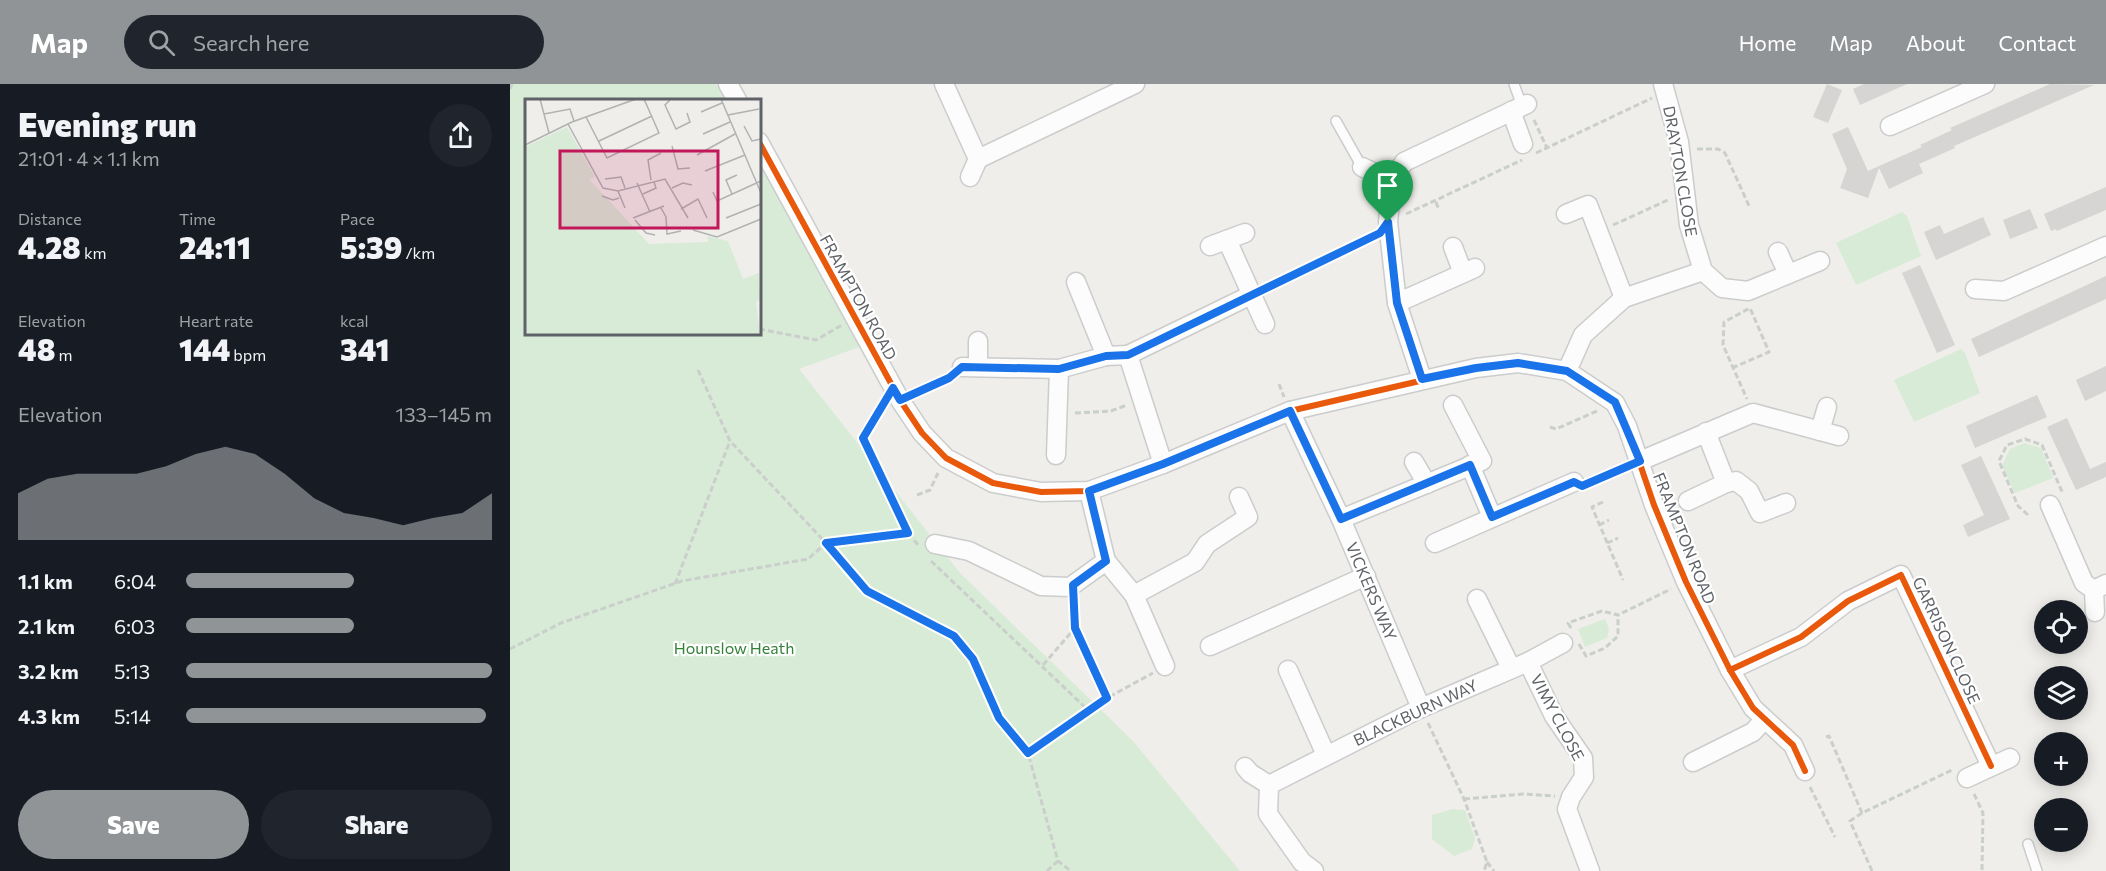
<!DOCTYPE html>
<meta charset="utf-8">
<style>
:root{--surface:#171b24;--page:#20242c;--text:#f1f3f6;--muted:#9ea1a6;--accent:#919496}
body{margin:0;font-family:Commissioner,sans-serif;background:var(--page);color:var(--text);height:100vh;display:flex;flex-direction:column;font-size:22px;white-space:nowrap}
*{box-sizing:border-box;margin:0}
p{font-size:20px;color:var(--muted)}
.icon{flex:none;width:33px;height:33px;fill:none;stroke:currentColor;stroke-width:2;stroke-linecap:round;stroke-linejoin:round}
.map{position:relative;flex:1;overflow:hidden}
.sheet{display:flex;flex-direction:column;background:var(--surface);width:510px}
.sheet>*{flex:none}
.fabs{position:absolute;left:1524px;top:516px;display:grid;gap:12px}
.fabs a{display:grid;place-items:center;width:54px;height:54px;border-radius:50%;background:var(--surface);box-shadow:0 3px 15px #0003;font-size:30px}
.pin{position:absolute;display:grid;place-items:center;width:51px;height:51px;color:#fff;margin:-62px -26px;border-radius:50% 50% 50% 0;rotate:-45deg;box-shadow:0 0 6px #0007}
.pin .icon{rotate:45deg}
.round{display:grid;place-items:center;flex:none;width:63px;height:63px;border-radius:32px;background:var(--page)}
.head{display:flex;align-items:center;justify-content:space-between;height:102px;padding:0 18px}
h1{font-size:33px;font-weight:800;line-height:45px}
.stats{display:grid;grid-template-columns:repeat(3,1fr);gap:9px;height:102px;padding:6px 18px}
.stats div{display:grid;align-content:center}
.stats b{font-size:30px;font-weight:800}
.stats small{font-size:16px;font-weight:400}
.stats p{font-size:16px}
.chart{height:168px;padding:12px 18px}
.chart p{display:flex;justify-content:space-between}
.chart svg{width:100%;height:108px;margin-top:6px;fill:var(--accent);opacity:.7}
.button{display:flex;gap:12px;margin-top:auto;padding:12px 18px}
.button a{flex:1;height:69px;border-radius:36px;background:var(--accent);color:#fff;font-size:24px;font-weight:800;line-height:69px;text-align:center}
.button a+a{background:var(--page);color:var(--text)}
ul{padding:0 18px;list-style:none;font-size:20px}
li{display:grid;grid-template-columns:96px 72px 1fr;align-items:center;height:45px}
li i{height:15px;border-radius:8px;background:var(--accent)}
header{display:flex;align-items:center;gap:36px;box-sizing:border-box;height:84px;padding:0 30px;background:var(--accent);color:#fff}
header strong{font-size:28px}
nav{display:flex;gap:33px;margin-inline-start:auto;font-size:21px}
.search{width:420px;height:54px;background:var(--page);display:flex;align-items:center;gap:15px;box-sizing:border-box;padding:0 21px;border-radius:33px;color:var(--muted);font-size:22px}
main{display:flex;flex:1;min-height:0}
.map>svg:first-child{display:block}
.green{fill:#d8ebd6}
.building{fill:#d6d5d3}
.lines{fill:none;stroke-linecap:round;stroke-linejoin:round}
.lane-casing{stroke:#cbcccc;stroke-width:12}
.street-casing{stroke:#cbcccc;stroke-width:21}
.path{stroke:#cacfcc;stroke-width:3;stroke-dasharray:6 3;stroke-linecap:butt}
.lane{stroke:#fdfcfc;stroke-width:9}
.street{stroke:#fdfcfc;stroke-width:18}
.cycleway-casing{stroke:#fff;stroke-width:10}
.cycleway{stroke:#e8590c;stroke-width:6}
.route-casing{stroke:#fff;stroke-width:12}
.route{stroke:#1a73e8;stroke-width:8}
.labels{text-anchor:middle;dominant-baseline:central;stroke-width:4.5;stroke-linejoin:round;paint-order:stroke}
.street-label{font-size:16px;fill:#5f6368;stroke:#fff}
.park-label{font-size:16px;fill:#348238;stroke:#fff}
.inset-road{fill:none;stroke:#b1b2b2;stroke-width:1.5}
.view{fill:#c2185b;fill-opacity:0.15;stroke:#c2185b;stroke-width:3}
.inset-edge{fill:none;stroke:#5f6368;stroke-width:3}
</style>
<header>
<strong>Map</strong>
<div class="search"><svg class="icon" aria-label="search" viewBox="0 0 24 24"><circle cx="10" cy="10" r="6"/><path d="M15 15l6 6"/></svg>Search here</div>
<nav><a>Home</a><a>Map</a><a>About</a><a>Contact</a></nav>
</header>
<main>
<section class="sheet">
<div class="head"><div><h1>Evening run</h1><p>21:01 · 4 × 1.1 km</p></div><a class="round"><svg class="icon" aria-label="share" viewBox="0 0 24 24"><path d="M12 15V3M7 8l5-5 5 5M5 13v7h14v-7"/></svg></a></div>
<div class="stats">
<div><p>Distance</p><b>4.28<small> km</small></b></div>
<div><p>Time</p><b>24:11</b></div>
<div><p>Pace</p><b>5:39<small> /km</small></b></div>
</div>
<div class="stats">
<div><p>Elevation</p><b>48<small> m</small></b></div>
<div><p>Heart rate</p><b>144<small> bpm</small></b></div>
<div><p>kcal</p><b>341</b></div>
</div>
<div class="chart"><p><span>Elevation</span>133–145 m</p>
<svg viewBox="0 0 160 44" preserveAspectRatio="none"><path d="M0 44V25L10 19L20 17L30 17L40 17L50 14L60 9L70 6L80 9L90 17L100 27L110 33L120 35L130 38L140 35L150 33L160 25V44z"/></svg>
</div>
<ul>
<li><b>1.1 km</b>6:04<i style="width:55%"></i></li>
<li><b>2.1 km</b>6:03<i style="width:55%"></i></li>
<li><b>3.2 km</b>5:13<i style="width:100%"></i></li>
<li><b>4.3 km</b>5:14<i style="width:98%"></i></li>
</ul>
<div class="button"><a>Save</a><a>Share</a></div>
</section>
<div class="map">
<svg width="1596" height="787" viewBox="0 0 1596 787">
<rect width="100%" height="100%" fill="#efeeea"/>
<g class="green">
<polygon points="0,0 206,0 215,16 16,16 16,249 249,249 249,77 352,262 289,285 450,489 623,657 730,787 0,787"/>
<polygon points="1392,128 1397,132 1411,172 1346,201 1326,159"/>
<polygon points="1451,265 1455,269 1470,309 1404,338 1384,296"/>
<polygon points="1514,359 1531,364 1543,394 1505,409 1492,382 1500,365"/>
<polygon points="1095,535 1099,545 1097,554 1075,563 1068,545"/>
<polygon points="943,725 955,726 965,754 962,765 944,772 922,755 922,731"/>
</g>
<g class="building">
<polygon points="1317,0 1332,6 1318,39 1303,33"/>
<polygon points="1354,0 1397,0 1350,21 1343,5"/>
<polygon points="1540,0 1584,1 1444,62 1445,64 1409,80 1413,89 1379,105 1369,84 1358,114 1330,104 1337,85 1322,50 1338,43 1358,87 1412,63 1410,61 1442,46 1440,44"/>
<polygon points="1596,103 1596,126 1547,147 1546,145 1541,147 1534,130"/>
<polygon points="1520,125 1528,144 1500,155 1493,136"/>
<polygon points="1473,133 1481,151 1426,176 1414,148 1430,141 1434,150"/>
<polygon points="1410,181 1445,261 1427,269 1392,189"/>
<polygon points="1596,192 1596,215 1469,273 1461,255"/>
<polygon points="1596,282 1596,307 1575,317 1566,296"/>
<polygon points="1527,311 1537,333 1465,364 1456,342"/>
<polygon points="1557,334 1580,385 1596,378 1596,393 1566,406 1537,343"/>
<polygon points="1471,372 1500,435 1458,453 1453,441 1474,431 1451,381"/>
</g>
<g class="lines">
<defs>
<g id="lane">
<polyline points="1004,0 1012,22"/>
<polyline points="826,37 852,83"/>
<polyline points="1518,760 1527,787"/>
</g>
<g id="street">
<polyline points="218,0 227,16"/>
<polyline points="434,0 468,75 625,0"/>
<polyline points="1153,0 1169,58 1179,141 1193,187 1212,204 1238,207 1310,177"/>
<polyline points="1001,27 1013,60"/>
<polyline points="1380,42 1475,0"/>
<polyline points="249,58 390,316 412,349 436,374 483,399 531,408 579,407 653,380 780,327 966,284 1008,279 1057,287 1105,319 1117,342 1144,421 1176,498 1220,586 1243,624 1283,661 1295,687"/>
<polyline points="852,83 882,97"/>
<polyline points="460,93 468,75"/>
<polyline points="1056,130 1078,121 1114,214"/>
<polyline points="717,156 755,240"/>
<polyline points="700,162 735,149"/>
<polyline points="943,163 953,189"/>
<polyline points="1268,168 1278,190"/>
<polyline points="566,198 596,272"/>
<polyline points="1465,205 1494,207 1596,162"/>
<polyline points="887,219 965,184"/>
<polyline points="618,271 741,211"/>
<polyline points="452,283 549,285 596,272 618,271 653,380"/>
<polyline points="468,283 468,257"/>
<polyline points="1057,287 1073,251 1114,214 1193,187"/>
<polyline points="912,295 887,219 878,138 882,97 894,78 1017,20"/>
<polyline points="780,327 831,435 911,624"/>
<polyline points="1310,347 1317,323"/>
<polyline points="1196,348 1216,399"/>
<polyline points="546,371 549,285"/>
<polyline points="1130,377 1243,329 1329,352"/>
<polyline points="904,378 917,400"/>
<polyline points="960,381 982,433"/>
<polyline points="579,407 596,477 624,511 655,582"/>
<polyline points="1178,417 1216,399 1226,397 1239,407 1250,429 1276,419"/>
<polyline points="1540,421 1574,499 1584,506 1596,500"/>
<polyline points="831,435 972,377 943,321"/>
<polyline points="925,459 1064,398"/>
<polyline points="425,460 459,467 531,502 560,503 596,477"/>
<polyline points="1584,506 1585,528"/>
<polyline points="624,511 685,478 697,460 738,433 729,413"/>
<polyline points="967,515 1001,584"/>
<polyline points="700,562 856,492"/>
<polyline points="1018,578 1044,632 1073,674 1074,693 1061,713 1057,725 1080,787"/>
<polyline points="778,586 816,671"/>
<polyline points="1220,586 1291,553 1338,517 1391,491 1481,682"/>
<polyline points="1183,678 1243,648 1254,636"/>
<polyline points="735,683 740,689 759,701 911,624 1018,578 1053,559"/>
<polyline points="1457,694 1500,674"/>
<polyline points="759,701 758,730 792,778 804,787"/>
</g>
</defs>
<use href="#lane" class="lane-casing"/>
<use href="#street" class="street-casing"/>
<g class="path">
<polyline points="0,5 2,0"/>
<polyline points="1024,36 1037,64"/>
<polyline points="1187,65 1208,65 1215,69 1240,124"/>
<polyline points="1026,69 1142,14"/>
<polyline points="926,118 929,126"/>
<polyline points="896,130 1012,76"/>
<polyline points="1103,141 1160,115"/>
<polyline points="757,203 864,152"/>
<polyline points="249,245 306,256 332,241"/>
<polyline points="1222,284 1259,268 1240,224 1214,238 1213,261 1237,315"/>
<polyline points="188,286 220,357 316,459 357,507 444,552 463,575 489,634 518,669 548,777 561,787"/>
<polyline points="769,300 774,313"/>
<polyline points="405,309 439,293"/>
<polyline points="373,321 353,354 398,449 409,462"/>
<polyline points="565,329 601,327 617,321"/>
<polyline points="1040,343 1046,345 1087,327"/>
<polyline points="1079,399 1114,383"/>
<polyline points="407,411 420,406 428,389"/>
<polyline points="1093,418 1082,423 1113,496"/>
<polyline points="1518,431 1508,422 1489,377 1497,361 1515,355 1532,361 1553,410"/>
<polyline points="1089,441 1099,436"/>
<polyline points="1097,459 1108,454"/>
<polyline points="421,477 579,627"/>
<polyline points="165,500 220,357"/>
<polyline points="565,544 597,614"/>
<polyline points="1061,544 1058,539 1092,527 1108,531 1161,505"/>
<polyline points="1069,560 1076,572 1095,564 1108,552 1108,531"/>
<polyline points="0,565 51,539 172,497 298,475 316,459 398,449"/>
<polyline points="533,581 565,544 564,518"/>
<polyline points="918,639 954,715 977,778 974,787"/>
<polyline points="1316,653 1319,652 1352,729 1442,686"/>
<polyline points="518,669 597,614 643,589"/>
<polyline points="1300,703 1325,753"/>
<polyline points="1464,710 1473,729 1472,787"/>
<polyline points="954,715 1013,710 1045,712"/>
<polyline points="1352,729 1340,737 1362,787"/>
<polyline points="977,778 984,787"/>
<polyline points="537,787 548,777"/>
</g>
<use href="#lane" class="lane"/>
<use href="#street" class="street"/>
<defs>
<g id="cycleway">
<polyline points="249,58 390,316 412,349 436,374 483,399 531,408 579,407 653,380 780,327 966,284 1008,279 1057,287 1105,319 1117,342 1144,421 1176,498 1220,586 1243,624 1283,661 1295,687"/>
<polyline points="1220,586 1291,553 1338,517 1391,491 1481,682"/>
</g>
</defs>
<use href="#cycleway" class="cycleway-casing"/>
<use href="#cycleway" class="cycleway"/>
</g>
<g class="lines">
<defs>
<polygon id="route" points="878,138 887,219 912,295 966,284 1008,279 1057,287 1105,318 1130,377 1072,402 1064,398 982,433 960,381 831,435 780,327 653,380 579,407 596,477 563,501 565,544 597,614 518,669 489,634 463,575 444,552 357,507 316,459 398,449 353,354 383,304 390,316 439,294 452,283 549,285 596,272 618,271 870,149"/>
</defs>
<use href="#route" class="route-casing"/>
<use href="#route" class="route"/>
</g>
<g class="labels">
<g class="street-label">
<text transform="translate(1171 87) rotate(80)">DRAYTON CLOSE</text>
<text transform="translate(349 213) rotate(61)">FRAMPTON ROAD</text>
<text transform="translate(1175 454) rotate(68)">FRAMPTON ROAD</text>
<text transform="translate(862 507) rotate(67)">VICKERS WAY</text>
<text transform="translate(1437 556) rotate(65)">GARRISON CLOSE</text>
<text transform="translate(905 628) rotate(-25)">BLACKBURN WAY</text>
<text transform="translate(1048 633) rotate(62)">VIMY CLOSE</text>
</g>
<g class="park-label">
<text x="224" y="563">Hounslow Heath</text>
</g>
</g>
<g transform="translate(15 15)">
<rect width="236" height="236" fill="#efeeea"/>
<path d="M42,28L70,78L64,80L124,145L183,143L182,137L203,142L218,180L234,174L235,201L231,203L235,235H0V48Z" fill="#d8ebd6"/>
<path class="inset-road" d="M15,0L24,34M196,0L236,94M145,1L140,6L151,30L165,23L162,14M176,13L197,4M19,15L45,10L49,22M203,16L234,10M61,18L82,59L134,34L119,0M43,25L78,89L93,92L140,80L163,119M219,27L227,42L236,40M178,35L205,23M74,42L127,17M0,46L47,23L111,0M147,47L153,70L165,69M172,56L210,35M180,72L220,56M80,80L96,78L100,89M126,81L123,61L136,54M112,84L125,113M147,89L158,84L167,86M93,92L100,109M188,93L192,102L236,82M118,95L131,89L129,83M207,95L201,81L212,76M77,97L88,101L94,99M136,109L141,118L142,135L156,132M156,110L173,100L182,119M108,119L139,107M201,119L236,105M110,121L121,134L130,136M168,131L192,138L236,120"/>
<path class="view" d="M35,52H193V129H35Z"/>
<rect width="236" height="236" class="inset-edge"/>
</g>
</svg>
<div class="fabs">
<a><svg class="icon" aria-label="locate" viewBox="0 0 24 24"><circle cx="12" cy="12" r="6"/><path d="M12 2v4M12 18v4M2 12h4M18 12h4"/></svg></a>
<a><svg class="icon" aria-label="layers" viewBox="0 0 24 24"><path d="M12 4l9 5-9 5-9-5zM3 14l9 5 9-5"/></svg></a>
<a>+</a>
<a>−</a>
</div>
<div class="pin" style="left:878px;top:138px;background:#1e9e55"><svg class="icon" aria-label="arrive" viewBox="0 0 24 24"><path d="M6 21V4h12l-3 4 3 4H6"/></svg></div>
</div>
</main>
